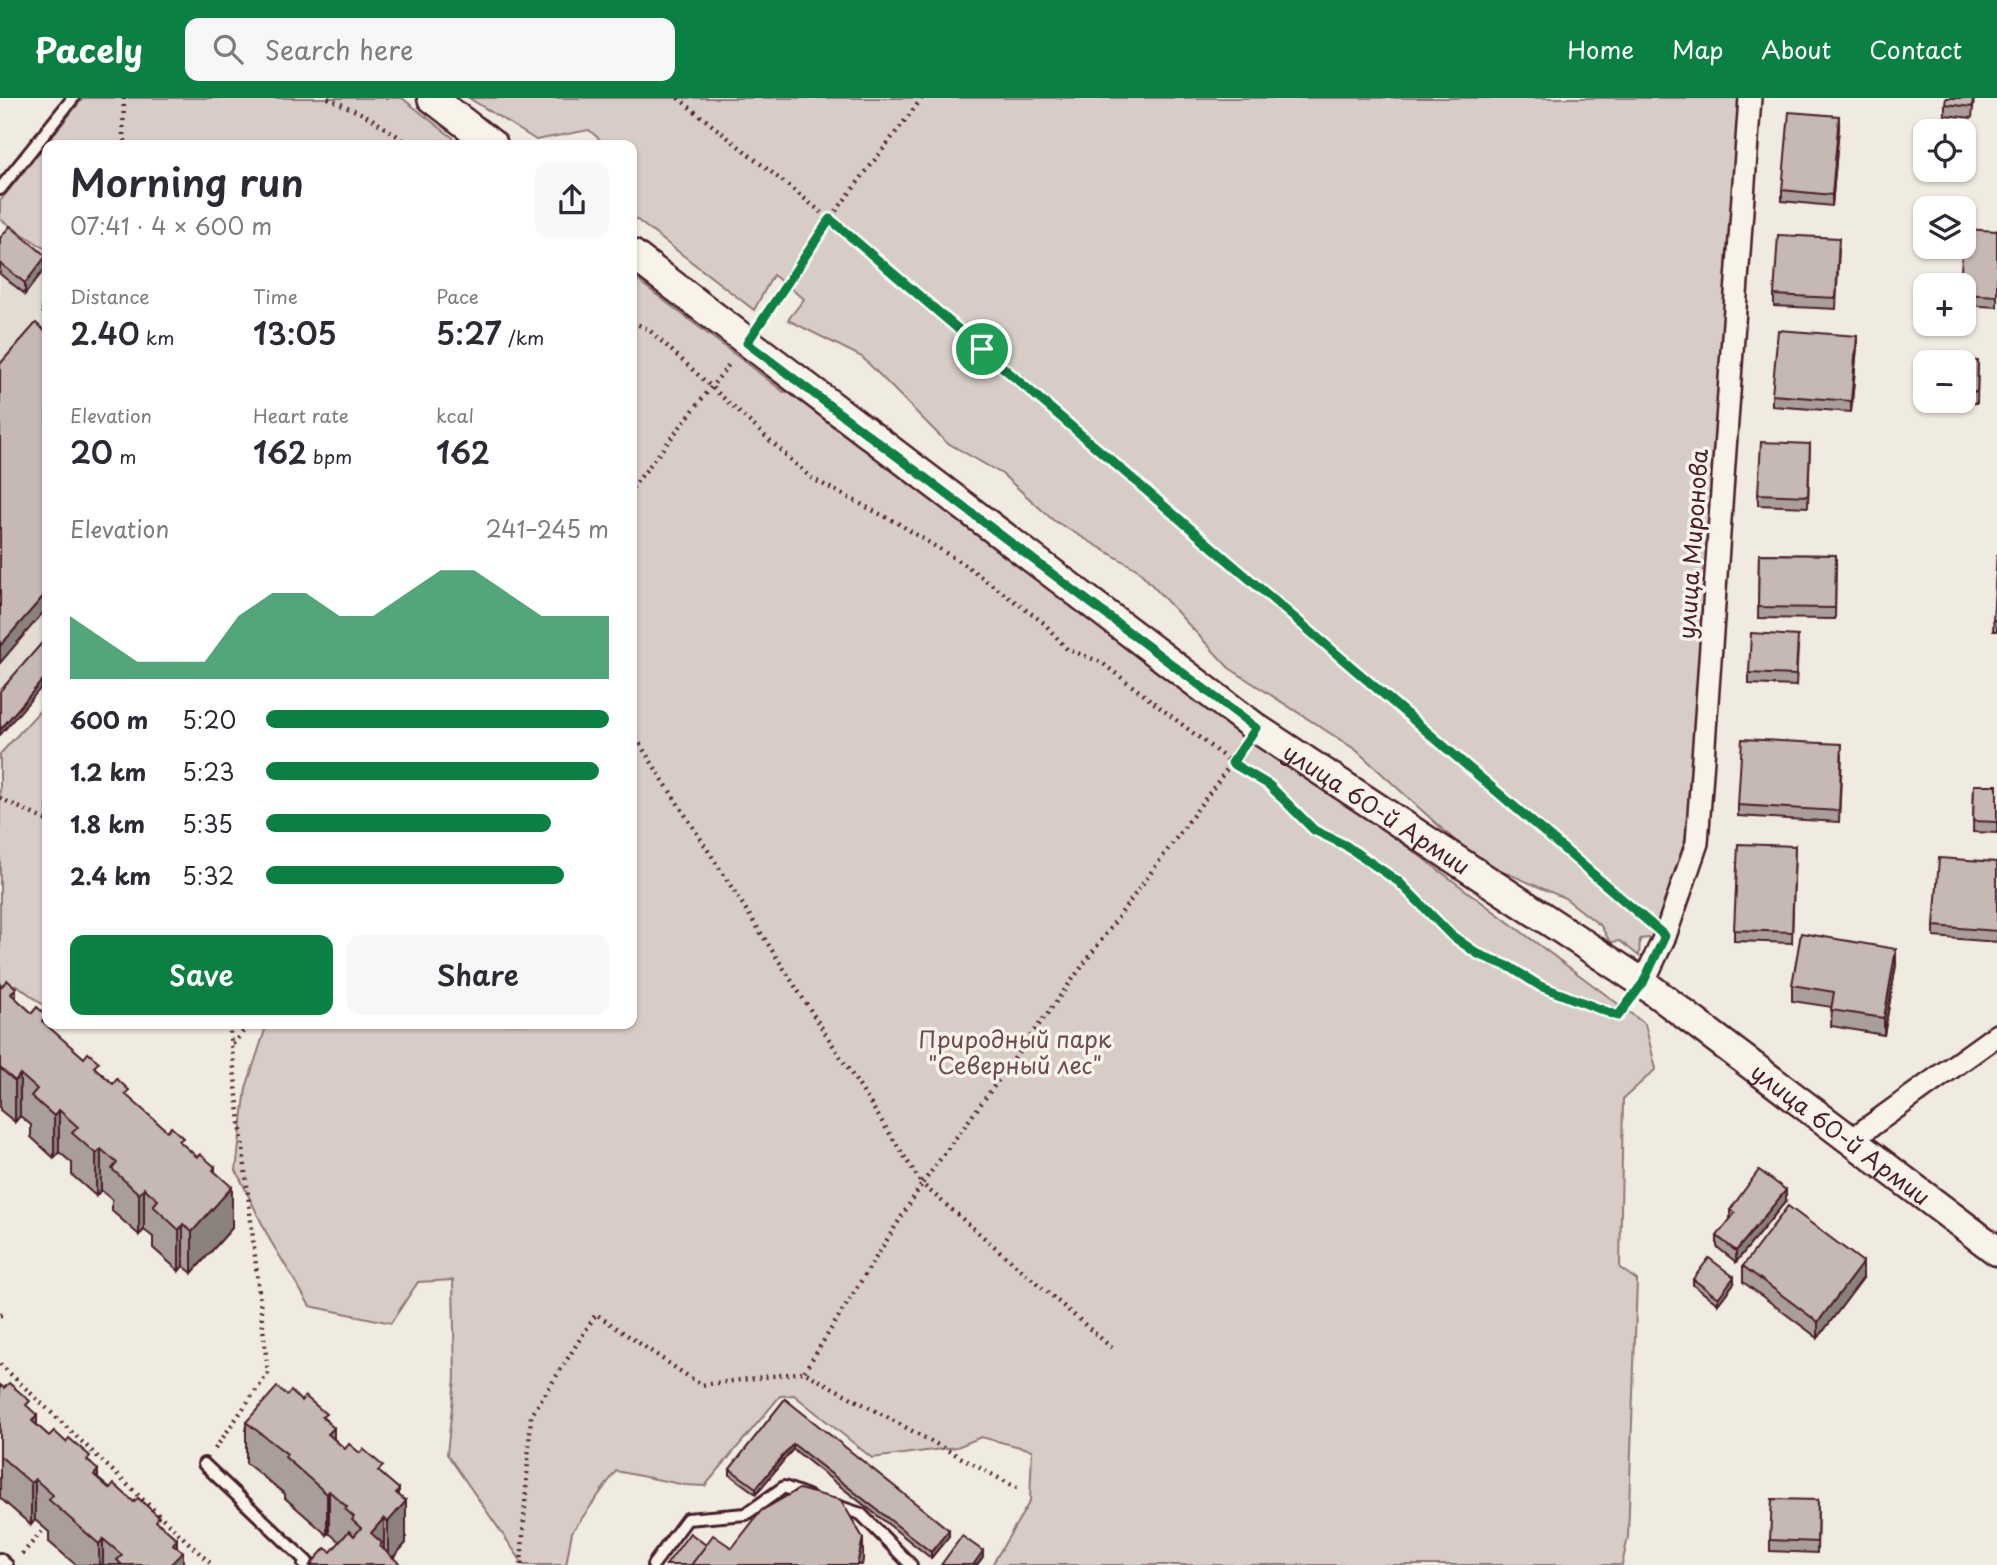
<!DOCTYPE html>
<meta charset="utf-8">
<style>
:root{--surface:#fff;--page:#f7f7f7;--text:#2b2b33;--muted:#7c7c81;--accent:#0b8043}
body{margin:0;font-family:"Playpen Sans",sans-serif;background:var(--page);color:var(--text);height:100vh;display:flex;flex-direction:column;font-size:26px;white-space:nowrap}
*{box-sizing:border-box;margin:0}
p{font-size:23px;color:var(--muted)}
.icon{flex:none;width:38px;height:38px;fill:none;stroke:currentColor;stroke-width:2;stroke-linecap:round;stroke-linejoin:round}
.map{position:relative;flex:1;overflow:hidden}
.panel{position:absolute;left:42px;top:42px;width:595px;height:889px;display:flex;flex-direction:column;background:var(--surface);border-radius:14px;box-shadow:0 2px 5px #0004}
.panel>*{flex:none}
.controls{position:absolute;left:1913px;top:21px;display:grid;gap:14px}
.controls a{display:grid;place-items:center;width:63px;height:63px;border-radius:14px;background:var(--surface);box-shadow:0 2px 5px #0004;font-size:35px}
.pin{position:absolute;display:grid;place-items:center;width:60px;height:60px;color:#fff;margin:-30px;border:4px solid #fff;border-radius:50%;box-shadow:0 2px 7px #0007}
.round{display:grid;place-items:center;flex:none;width:74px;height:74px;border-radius:14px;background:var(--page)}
.overview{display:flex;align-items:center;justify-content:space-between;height:119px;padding:0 28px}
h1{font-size:38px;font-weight:600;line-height:52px}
.figures{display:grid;grid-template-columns:repeat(3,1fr);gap:10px;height:119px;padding:7px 28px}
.figures div{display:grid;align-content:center}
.figures b{font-size:30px;font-weight:600}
.figures small{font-size:19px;font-weight:400}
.figures p{font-size:19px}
.chart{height:196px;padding:14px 28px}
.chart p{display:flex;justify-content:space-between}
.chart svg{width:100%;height:126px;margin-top:7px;fill:var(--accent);opacity:.7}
.cta{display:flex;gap:14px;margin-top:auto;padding:14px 28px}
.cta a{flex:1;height:80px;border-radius:14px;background:var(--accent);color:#fff;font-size:28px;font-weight:600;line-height:80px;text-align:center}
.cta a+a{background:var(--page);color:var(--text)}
ul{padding:0 28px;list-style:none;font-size:23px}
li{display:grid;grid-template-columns:112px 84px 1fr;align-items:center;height:52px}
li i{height:18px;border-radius:9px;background:var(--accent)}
header{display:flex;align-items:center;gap:42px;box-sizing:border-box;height:98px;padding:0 35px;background:var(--accent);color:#fff}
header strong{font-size:33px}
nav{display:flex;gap:38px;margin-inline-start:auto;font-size:24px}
.search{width:490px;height:63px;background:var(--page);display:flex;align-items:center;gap:18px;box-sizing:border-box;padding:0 24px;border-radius:14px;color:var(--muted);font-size:26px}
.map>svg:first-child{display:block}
.built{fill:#e3dcd2}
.green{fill:#d8cdc6;stroke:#917678;stroke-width:2}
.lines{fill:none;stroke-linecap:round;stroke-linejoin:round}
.service-casing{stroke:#4a1f2b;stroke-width:16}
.minor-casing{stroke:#4a1f2b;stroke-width:26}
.tertiary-casing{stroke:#4a1f2b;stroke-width:33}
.path{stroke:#4a1f2b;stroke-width:4.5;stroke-dasharray:2 5;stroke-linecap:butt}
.service{stroke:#f7f3e8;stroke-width:10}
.minor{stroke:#f7f3e8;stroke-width:21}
.tertiary{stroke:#f7f3e8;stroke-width:28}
.wall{fill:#aa9e9a;stroke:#4a1f2b;stroke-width:2}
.shaded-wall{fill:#8b817d;stroke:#4a1f2b;stroke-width:2}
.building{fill:#c6b8b3;stroke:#4a1f2b;stroke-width:2}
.route-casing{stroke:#fff;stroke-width:14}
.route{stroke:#0b8043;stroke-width:9}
.labels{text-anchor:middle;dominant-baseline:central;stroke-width:7;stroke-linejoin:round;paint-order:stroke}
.street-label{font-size:23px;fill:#4a1f2b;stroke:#f7f3e8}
.park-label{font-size:23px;fill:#6e4a52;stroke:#f7f3e8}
</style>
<header>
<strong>Pacely</strong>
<div class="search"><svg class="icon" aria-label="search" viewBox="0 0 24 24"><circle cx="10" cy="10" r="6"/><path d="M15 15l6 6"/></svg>Search here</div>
<nav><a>Home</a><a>Map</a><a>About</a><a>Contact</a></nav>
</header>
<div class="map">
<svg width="1997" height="1467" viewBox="0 0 1997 1467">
<rect width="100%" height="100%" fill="#f0ebe0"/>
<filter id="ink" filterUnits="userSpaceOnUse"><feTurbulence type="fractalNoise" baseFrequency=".0143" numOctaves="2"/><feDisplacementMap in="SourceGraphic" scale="14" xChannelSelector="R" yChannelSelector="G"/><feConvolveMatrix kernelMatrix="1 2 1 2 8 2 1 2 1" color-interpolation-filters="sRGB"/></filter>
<g filter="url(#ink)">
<polygon class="built" points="0,130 47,151 47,583 0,637 0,151 9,139"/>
<g class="green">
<polygon points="83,0 402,0 462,47 47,47 47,152 0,121 0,103"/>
<polygon points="469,0 1750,0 1697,745 1665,838 1640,841 1639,858 1620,843 1610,844 1601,828 1565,800 1476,762 1356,652 1229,570 1138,472 1053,422 1002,376 946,344 862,259 788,222 804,201 773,177 754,212 632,118 632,47 606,47 589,32 536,42"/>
<polygon points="632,178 784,294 793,290 1645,926 1656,971 1623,1001 1620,1170 1637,1182 1628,1439 1622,1467 992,1467 1030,1403 1032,1352 981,1339 957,1349 872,1360 794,1297 780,1298 705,1388 685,1387 616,1373 572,1434 566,1467 524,1467 447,1356 455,1280 453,1182 418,1184 391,1225 310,1208 270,1142 236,1072 246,990 267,926 632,926"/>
<polygon points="47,605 47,910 17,887 0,886 0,656"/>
</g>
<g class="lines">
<defs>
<g id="service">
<polyline points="0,91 73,0"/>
<polyline points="204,1366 307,1464 304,1467"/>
<polyline points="834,1407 861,1416 911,1467"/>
<polyline points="0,1461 7,1467"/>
<polyline points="653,1467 687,1421 746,1416 784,1389 808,1398"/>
</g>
<g id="minor">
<polyline points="1643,885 1665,838 1697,745 1750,0"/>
<polyline points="1851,1042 1997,937"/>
</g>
<g id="tertiary">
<polyline points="432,0 493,47"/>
<path id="s1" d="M632,156L1256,630L1643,885L1997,1153"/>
</g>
</defs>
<use href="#service" class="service-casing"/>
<use href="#minor" class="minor-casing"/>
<use href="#tertiary" class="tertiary-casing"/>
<g class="path">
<polyline points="124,0 123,38 127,47"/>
<polyline points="328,0 369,19 411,47"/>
<polyline points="678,0 830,121 1645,821"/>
<polyline points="761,223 830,121 922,0"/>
<polyline points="632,224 648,231 811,380 899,426 965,467 1044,525 1067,551 1101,564 1232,665 1269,687 1314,732 1345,747 1399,784 1451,837 1478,856 1510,869 1540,888 1618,918 1628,905"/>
<polyline points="632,390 731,264"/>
<polyline points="632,634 922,1086 804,1274"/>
<polyline points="0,700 47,723"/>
<polyline points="233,946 249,926"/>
<polyline points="0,1217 7,1217"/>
<polyline points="1112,1250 922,1086 1241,652"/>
<polyline points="0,1266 212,1467"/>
<polyline points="215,1351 268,1275 229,926"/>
<polyline points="22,1456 44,1431"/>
<polyline points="521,1467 531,1318 596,1216 701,1287 804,1274 1017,1390"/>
</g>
<use href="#service" class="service"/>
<use href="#minor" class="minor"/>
<use href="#tertiary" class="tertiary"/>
</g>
<g class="wall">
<polygon points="1974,0 1972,20 1945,17 1945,6"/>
<polygon points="1839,29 1832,108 1782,103 1782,92"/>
<polygon points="1997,133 1997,209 1964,207 1964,187"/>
<polygon points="0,140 46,169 25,196 0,176"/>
<polygon points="1839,151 1836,211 1774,208 1774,197"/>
<polygon points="47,202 47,218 42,214 42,208"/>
<polygon points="1857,249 1851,314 1772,308 1772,297"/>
<polygon points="1978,263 1977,305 1925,304 1925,283 1925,303 1964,303 1964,264"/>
<polygon points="1810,346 1808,409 1758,407 1758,396"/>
<polygon points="1759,456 1836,457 1835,521 1758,520"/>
<polygon points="1997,456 1997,533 1993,533"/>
<polygon points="1798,549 1796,588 1749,586 1749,575"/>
<polygon points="1842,657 1839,724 1738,718 1738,707"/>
<polygon points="1974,687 1997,687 1997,735 1973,734"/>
<polygon points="1795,748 1792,845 1734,843 1734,832"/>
<polygon points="1997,764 1997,844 1934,839 1934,828"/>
<polygon points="1896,867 1884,937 1831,928 1832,909 1792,903 1792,887"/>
<polygon points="0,887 215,1075 232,1130 192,1175 183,1168 179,1173 153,1150 153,1139 144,1132 139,1137 112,1113 112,1102 101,1092 96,1098 72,1077 72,1065 59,1054 54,1060 31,1039 31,1027 20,1018 15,1024 0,1012"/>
<polygon points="1786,1103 1736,1164 1717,1149 1717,1138 1730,1122 1730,1112"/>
<polygon points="1743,1168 1863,1180 1818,1240 1743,1184"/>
<polygon points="1693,1181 1734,1185 1718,1206 1693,1187"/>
<polygon points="0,1287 30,1311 37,1327 49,1338 90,1364 98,1381 110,1391 159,1425 177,1449 183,1467 76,1467 49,1444 49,1434 35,1422 31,1427 0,1400"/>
<polygon points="287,1297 326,1322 334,1341 345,1351 383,1377 399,1397 406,1445 393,1460 399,1467 331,1454 340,1444 329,1435 327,1437 285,1400 285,1396 246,1365 246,1324"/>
<polygon points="785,1301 949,1438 931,1460 793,1351 756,1396 730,1377 730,1371"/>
<polygon points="1818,1402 1817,1455 1770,1453 1770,1442"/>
</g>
<g class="shaded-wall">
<polygon points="1839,18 1839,29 1832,108 1832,97"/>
<polygon points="46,158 46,169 25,196 25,185"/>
<polygon points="1857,238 1857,249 1851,314 1851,303"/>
<polygon points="47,494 47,510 0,565 0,548"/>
<polygon points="47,577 47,583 0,637 0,632"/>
<polygon points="1896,851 1896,867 1884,937 1884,920"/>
<polygon points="16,890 16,932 11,896"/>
<polygon points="47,918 47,959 42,923"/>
<polygon points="20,976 20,1018 15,1024 15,983"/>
<polygon points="59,1012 59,1054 54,1060 54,1018"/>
<polygon points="101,1051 101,1092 96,1098 96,1056"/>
<polygon points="215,1069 215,1107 232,1089 232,1130 192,1175 192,1134 213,1072"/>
<polygon points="144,1090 144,1132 139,1137 139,1096"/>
<polygon points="1786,1092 1786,1103 1736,1164 1736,1153"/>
<polygon points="183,1126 183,1168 179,1173 179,1132"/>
<polygon points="1863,1164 1863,1180 1818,1240 1818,1224"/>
<polygon points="1734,1179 1734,1185 1718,1206 1718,1200"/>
<polygon points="37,1317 37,1359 32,1323"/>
<polygon points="334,1330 334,1371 328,1336"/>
<polygon points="793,1346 793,1351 756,1396 756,1390"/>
<polygon points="98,1372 98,1413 94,1377"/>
<polygon points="35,1381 35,1422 31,1427 31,1385"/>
<polygon points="399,1391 399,1411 406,1403 406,1445 388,1465 388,1424 396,1395"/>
<polygon points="329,1393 329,1435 327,1437 327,1396"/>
<polygon points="384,1420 384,1461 371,1435"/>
<polygon points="949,1432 949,1438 931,1460 931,1454"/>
<polygon points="863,1440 863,1462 862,1467 857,1467"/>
<polygon points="103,1441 103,1467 99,1467 99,1446"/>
<polygon points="177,1441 177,1459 183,1454 183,1467 170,1467 173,1446"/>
<polygon points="983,1453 983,1459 977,1467 973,1467"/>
</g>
<g class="building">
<polygon points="1946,0 1973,0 1972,9 1945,6"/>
<polygon points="1789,14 1839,18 1832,97 1782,92"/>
<polygon points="10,128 46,158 25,185 0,165 0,140"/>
<polygon points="1964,131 1997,133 1997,198 1964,196 1964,187 1960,187"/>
<polygon points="1778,137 1839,140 1836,200 1774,197"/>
<polygon points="47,202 47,213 42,208"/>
<polygon points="36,225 47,235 47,494 0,548 0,266"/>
<polygon points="1778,232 1857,238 1851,303 1772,297"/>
<polygon points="1926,261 1978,263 1977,294 1964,294 1964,264 1926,264"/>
<polygon points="1761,344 1810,346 1808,398 1758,396"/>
<polygon points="1759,456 1836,457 1835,510 1758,509"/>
<polygon points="1997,456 1997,522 1993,522"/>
<polygon points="1751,535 1798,538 1796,577 1749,575"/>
<polygon points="47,539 47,577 0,632 0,593"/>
<polygon points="1742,641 1842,646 1839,713 1738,707"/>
<polygon points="1974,687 1997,687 1997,724 1973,723"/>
<polygon points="1738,746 1795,748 1792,834 1734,832"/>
<polygon points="1939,760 1997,764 1997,833 1934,828"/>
<polygon points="1801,835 1896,851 1884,920 1831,912 1834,894 1792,887"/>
<polygon points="7,882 16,890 11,896 32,915 37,909 47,918 42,923 84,960 88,955 99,964 94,969 113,986 117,981 129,992 125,996 167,1033 171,1029 183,1040 179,1043 197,1059 200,1056 215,1069 213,1072 232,1089 192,1134 183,1126 179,1132 153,1108 158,1102 144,1090 139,1096 112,1071 117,1065 101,1051 96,1056 72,1035 78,1029 59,1012 54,1018 31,998 37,991 20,976 15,983 0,970 0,887 2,888"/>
<polygon points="1759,1072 1786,1092 1736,1153 1717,1138 1735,1115 1730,1112"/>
<polygon points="1788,1108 1863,1164 1818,1224 1743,1168"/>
<polygon points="1709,1160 1734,1179 1718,1200 1693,1181"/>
<polygon points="9,1285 30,1303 26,1307 37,1317 32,1323 49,1338 54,1333 66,1344 69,1340 90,1358 87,1362 98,1372 94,1377 110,1391 114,1386 134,1404 138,1400 159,1419 156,1423 177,1441 173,1446 183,1454 170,1467 122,1467 117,1462 122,1457 103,1441 99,1446 49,1402 53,1397 35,1381 31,1385 0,1358 0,1287 4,1290"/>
<polygon points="277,1289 287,1297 291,1293 301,1303 305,1298 326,1316 322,1319 334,1330 328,1336 345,1351 349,1346 360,1355 363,1351 383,1368 378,1373 399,1391 396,1395 406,1403 388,1424 384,1420 371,1435 382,1445 380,1448 399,1465 398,1467 310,1467 325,1450 331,1454 349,1433 354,1438 361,1430 352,1422 354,1419 345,1411 347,1409 329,1393 327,1396 285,1359 287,1356 246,1324"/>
<polygon points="785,1301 949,1432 931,1454 793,1346 756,1390 730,1371"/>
<polygon points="799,1391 841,1402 863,1440 857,1467 691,1467 713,1437 732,1450 761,1413"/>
<polygon points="1772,1401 1818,1402 1817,1444 1770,1442"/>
<polygon points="690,1435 706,1447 691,1467 666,1467"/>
<polygon points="962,1438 983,1453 973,1467 941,1467"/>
</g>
</g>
<g class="lines" filter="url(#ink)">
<defs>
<polygon id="route" points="830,121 1665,838 1643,885 1618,918 1540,888 1510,869 1478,856 1451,837 1399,784 1345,747 1314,732 1269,687 1232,665 1256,630 747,245"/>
</defs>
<use href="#route" class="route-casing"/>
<use href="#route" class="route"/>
</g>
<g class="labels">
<g class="street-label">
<text transform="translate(1692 446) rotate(-86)">улица Миронова</text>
<text stroke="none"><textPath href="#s1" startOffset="929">улица 60-й Армии</textPath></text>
<text stroke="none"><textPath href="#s1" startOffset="1496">улица 60-й Армии</textPath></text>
</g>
<g class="park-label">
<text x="1015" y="940">Природный парк<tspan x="1015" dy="26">"Северный лес"</tspan></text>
</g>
</g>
</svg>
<div class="controls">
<a><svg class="icon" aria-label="locate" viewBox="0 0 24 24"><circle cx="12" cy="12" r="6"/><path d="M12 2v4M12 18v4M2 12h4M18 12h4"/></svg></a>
<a><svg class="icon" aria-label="layers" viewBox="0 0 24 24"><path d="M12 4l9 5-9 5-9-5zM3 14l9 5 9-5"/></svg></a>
<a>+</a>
<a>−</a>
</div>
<div class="pin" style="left:982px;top:251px;background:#1e9e55"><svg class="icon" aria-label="arrive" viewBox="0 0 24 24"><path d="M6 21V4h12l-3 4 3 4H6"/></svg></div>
<section class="panel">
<div class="overview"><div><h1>Morning run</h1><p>07:41 · 4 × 600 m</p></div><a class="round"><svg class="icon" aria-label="share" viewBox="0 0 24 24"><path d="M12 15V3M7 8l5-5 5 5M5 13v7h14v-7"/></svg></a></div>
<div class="figures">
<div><p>Distance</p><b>2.40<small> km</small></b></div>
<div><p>Time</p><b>13:05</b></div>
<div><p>Pace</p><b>5:27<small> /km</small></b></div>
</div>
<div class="figures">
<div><p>Elevation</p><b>20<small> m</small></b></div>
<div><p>Heart rate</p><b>162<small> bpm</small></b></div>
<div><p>kcal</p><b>162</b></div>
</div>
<div class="chart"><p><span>Elevation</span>241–245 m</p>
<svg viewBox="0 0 160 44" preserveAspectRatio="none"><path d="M0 44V22L10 30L20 38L30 38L40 38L50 22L60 14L70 14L80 22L90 22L100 14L110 6L120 6L130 14L140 22L150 22L160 22V44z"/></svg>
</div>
<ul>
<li><b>600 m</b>5:20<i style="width:100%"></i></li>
<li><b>1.2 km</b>5:23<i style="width:97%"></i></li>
<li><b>1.8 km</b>5:35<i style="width:83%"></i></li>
<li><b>2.4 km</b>5:32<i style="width:87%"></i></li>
</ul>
<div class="cta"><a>Save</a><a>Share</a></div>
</section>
</div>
